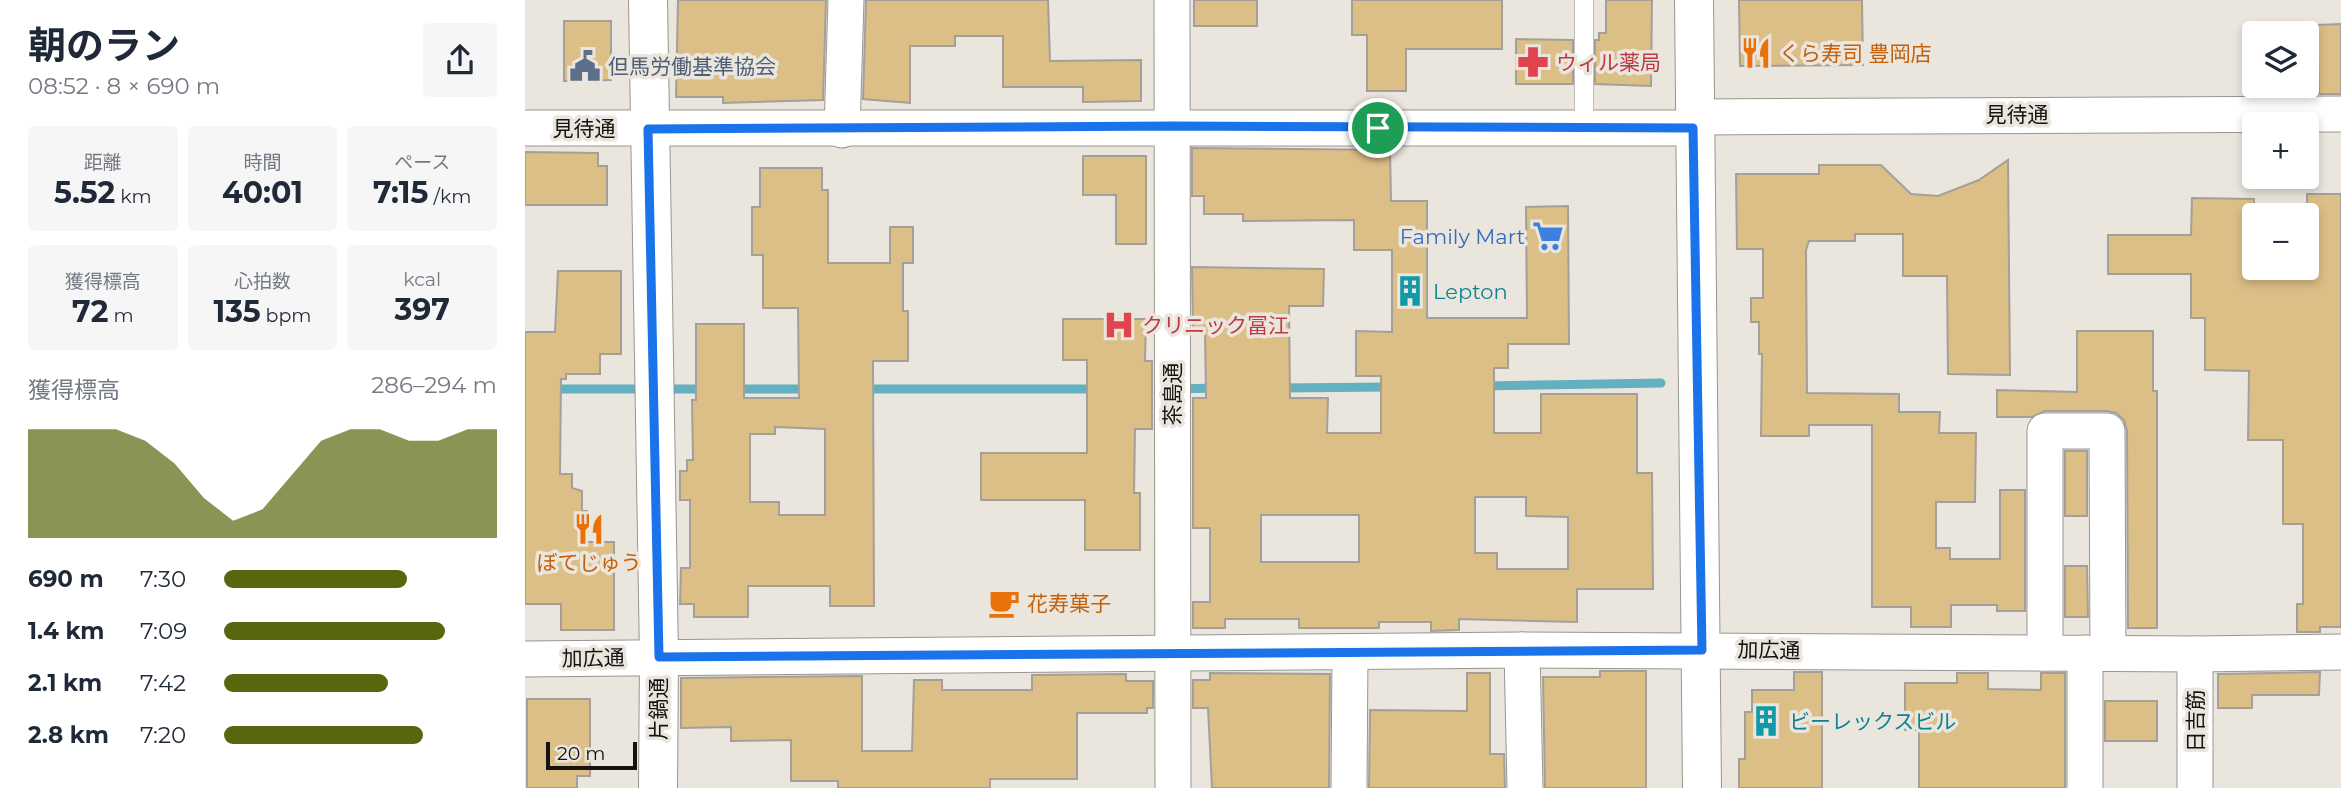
<!DOCTYPE html>
<html lang="ja">
<meta charset="utf-8">
<style>
:root{--surface:#fff;--page:#f6f6f7;--text:#1f2937;--muted:#747a83;--accent:#58670e}
body{margin:0;font-family:Montserrat,"Noto Sans JP",sans-serif;background:var(--page);color:var(--text);height:100vh;display:flex;flex-direction:column;font-size:26px;white-space:nowrap}
*{box-sizing:border-box;margin:0}
p{font-size:23px;color:var(--muted)}
.icon{flex:none;width:38px;height:38px;fill:none;stroke:currentColor;stroke-width:2;stroke-linecap:round;stroke-linejoin:round}
.map{position:relative;flex:1;overflow:hidden}
.panel{display:flex;flex-direction:column;background:var(--surface);width:525px}
.panel>*{flex:none}
.buttons{position:absolute;left:1717px;top:21px;display:grid;gap:14px}
.buttons a{display:grid;place-items:center;width:77px;height:77px;border-radius:7px;background:var(--surface);box-shadow:0 4px 10px #0003;font-size:35px}
.scale{position:absolute;left:21px;bottom:18px;width:91px;box-sizing:border-box;padding-left:7px;border:4px solid #151311;border-top:0;font-size:19px;line-height:24px;white-space:nowrap;color:#151311;-webkit-text-stroke:5px #eae6de;paint-order:stroke}
.pin{position:absolute;display:grid;place-items:center;width:60px;height:60px;color:#fff;margin:-30px;border:4px solid #fff;border-radius:50%;box-shadow:0 2px 7px #0007}
.round{display:grid;place-items:center;flex:none;width:74px;height:74px;border-radius:7px;background:var(--page)}
.headline{display:flex;align-items:center;justify-content:space-between;height:119px;padding:0 28px}
h1{font-size:38px;font-weight:700;line-height:52px}
.stats{display:grid;grid-template-columns:repeat(3,1fr);gap:10px;height:119px;padding:7px 28px}
.stats div{display:grid;align-content:center;border-radius:7px;background:var(--page);text-align:center}
.stats b{font-size:30px;font-weight:700}
.stats small{font-size:19px;font-weight:400}
.stats p{font-size:19px}
.chart{height:196px;padding:14px 28px}
.chart p{display:flex;justify-content:space-between}
.chart svg{width:100%;height:126px;margin-top:7px;fill:var(--accent);opacity:.7}
ul{padding:0 28px;list-style:none;font-size:23px}
li{display:grid;grid-template-columns:112px 84px 1fr;align-items:center;height:52px}
li i{height:18px;border-radius:9px;background:var(--accent)}
main{display:flex;flex:1;min-height:0}
.map>svg:first-child{display:block}
.lines{fill:none;stroke-linecap:round;stroke-linejoin:round}
.stream{stroke:#63b0c0;stroke-width:9}
.building{fill:#dcbe87;stroke:#a4a099;stroke-width:2;fill-rule:evenodd}
.lane-casing{stroke:#9a958e;stroke-width:19}
.street-casing{stroke:#9a958e;stroke-width:37}
.secondary-casing{stroke:#9a958e;stroke-width:40}
.lane{stroke:#fff;stroke-width:18}
.street{stroke:#fff;stroke-width:35}
.secondary{stroke:#fff;stroke-width:38}
.route-casing{stroke:#fff;stroke-width:14}
.route{stroke:#1a73e8;stroke-width:9}
.labels{text-anchor:middle;dominant-baseline:central;stroke-width:7;stroke-linejoin:round;paint-order:stroke}
.food-label{font-size:21px;fill:#c56008;stroke:#eae6de;text-anchor:start}
.health-label{font-size:21px;fill:#be3a42;stroke:#eae6de;text-anchor:start}
.service-label{font-size:21px;fill:#4e5e75;stroke:#eae6de;text-anchor:start}
.street-label{font-size:21px;fill:#151311;stroke:#eae6de}
.shop-label{font-size:21px;fill:#366cbe;stroke:#eae6de;text-anchor:end}
.culture-label{font-size:21px;fill:#0d838f;stroke:#eae6de;text-anchor:start}
</style>
<main>
<section class="panel">
<div class="headline"><div><h1>朝のラン</h1><p>08:52 · 8 × 690 m</p></div><a class="round"><svg class="icon" aria-label="share" viewBox="0 0 24 24"><path d="M12 15V3M7 8l5-5 5 5M5 13v7h14v-7"/></svg></a></div>
<div class="stats">
<div><p>距離</p><b>5.52<small> km</small></b></div>
<div><p>時間</p><b>40:01</b></div>
<div><p>ペース</p><b>7:15<small> /km</small></b></div>
</div>
<div class="stats">
<div><p>獲得標高</p><b>72<small> m</small></b></div>
<div><p>心拍数</p><b>135<small> bpm</small></b></div>
<div><p>kcal</p><b>397</b></div>
</div>
<div class="chart"><p><span>獲得標高</span>286–294 m</p>
<svg viewBox="0 0 160 44" preserveAspectRatio="none"><path d="M0 44V6L10 6L20 6L30 6L40 10L50 18L60 30L70 38L80 34L90 22L100 10L110 6L120 6L130 10L140 10L150 6L160 6V44z"/></svg>
</div>
<ul>
<li><b>690 m</b>7:30<i style="width:67%"></i></li>
<li><b>1.4 km</b>7:09<i style="width:81%"></i></li>
<li><b>2.1 km</b>7:42<i style="width:60%"></i></li>
<li><b>2.8 km</b>7:20<i style="width:73%"></i></li>
</ul>
</section>
<div class="map">
<svg width="1816" height="788" viewBox="0 0 1816 788">
<rect width="100%" height="100%" fill="#eae6de"/>
<g class="lines">
<g class="stream">
<polyline points="957,386 1136,383"/>
<polyline points="754,388 866,387"/>
<polyline points="26,389 121,389"/>
<polyline points="138,389 180,389"/>
<polyline points="208,389 285,389"/>
<polyline points="338,389 572,389"/>
<polyline points="653,389 691,388"/>
</g>
</g>
<g class="building">
<polygon points="153,0 301,0 298,100 198,103 198,97 151,97"/>
<polygon points="341,0 523,0 525,61 616,60 616,101 558,102 558,87 478,87 478,36 430,36 430,46 385,46 385,103 338,99"/>
<rect x="669" y="0" width="63" height="26"/>
<polygon points="827,0 977,0 977,49 881,49 881,91 842,91 842,35 827,35"/>
<polygon points="1081,0 1127,0 1126,86 1070,84 1070,40 1074,40 1074,33 1081,33"/>
<polygon points="1214,0 1337,0 1338,65 1215,66"/>
<polygon points="39,21 86,21 86,80 39,81"/>
<polygon points="1816,24 1816,94 1794,94 1792,25"/>
<polygon points="991,39 1048,40 1048,84 991,84"/>
<path d="M667,148L865,150L866,201H902V318H1002L1001,207L1043,206L1044,344H983V368H969V433H1016V394H1112V473H1127L1128,589H1052V622L934,619V630L906,631V622H854V628H774V619H700V628H668V602H685V528H668V398H681L680,332H668L667,267L799,269L798,306H764L765,398H803L802,433H856V376H831V331L867,332V250H829V220L718,221V214H679V196H667ZM950,497H1001V516L1043,517V569H972V553H950ZM736,515H834V562H736Z"/>
<polygon points="0,152 73,153 73,166 82,166 82,205 0,205"/>
<polygon points="558,156 621,156 621,244 591,244 591,195 558,195"/>
<polygon points="1483,160 1485,375 1423,374 1422,276 1378,276 1378,234 1330,234 1330,241 1284,241 1281,250 1282,393 1374,394 1374,412 1415,412 1414,433 1451,433 1450,502 1411,502 1411,548 1425,548 1425,559 1475,559 1475,490 1500,490 1500,611 1472,611 1472,605 1426,605 1426,627 1386,627 1386,607 1347,607 1347,425 1284,425 1284,436 1236,436 1237,354 1234,354 1234,322 1226,322 1226,298 1238,298 1238,249 1212,249 1211,174 1294,174 1294,165 1356,165 1386,194 1413,196 1454,180"/>
<path d="M235,168H297V190H303V263H365V227H388V263H378V311H383V361H348L349,606H305V586H223V617H169V604H155L156,568H165V500H155V471H162V460H168L167,400H171V324H219V398H274L273,308H238V255H227V207H235ZM250,427L300,429V515H254V502H225V434H250Z"/>
<polygon points="1782,194 1816,194 1816,627 1795,627 1795,632 1772,632 1772,604 1778,604 1778,524 1758,524 1758,440 1723,440 1724,371 1680,370 1680,318 1666,318 1666,274 1583,274 1583,235 1666,235 1667,198 1729,199 1729,268 1782,268"/>
<polygon points="33,271 96,271 96,354 75,354 75,374 41,374 41,379 36,379 35,474 47,474 47,488 57,491 57,511 62,511 62,542 89,542 89,630 36,630 36,604 0,604 0,332 30,332"/>
<polygon points="538,319 621,319 620,361 627,361 627,429 610,429 609,493 615,493 615,550 560,550 560,500 456,500 456,453 562,453 562,360 538,360"/>
<polygon points="1552,331 1628,331 1628,391 1632,391 1632,628 1603,628 1602,431 1599,420 1591,413 1582,411 1520,411 1507,417 1472,417 1472,390 1552,392"/>
<rect x="1540" y="451" width="22" height="65"/>
<polygon points="1540,566 1562,566 1563,617 1540,617"/>
<polygon points="1075,671 1121,671 1121,788 1020,788 1018,677 1075,677"/>
<polygon points="1269,672 1297,672 1297,788 1214,788 1214,759 1220,759 1220,712 1227,712 1227,690 1269,690"/>
<polygon points="1795,672 1794,695 1727,695 1727,708 1693,708 1693,674"/>
<polygon points="685,673 805,674 804,788 687,788 683,708 668,708 668,680 685,680"/>
<polygon points="942,673 965,673 965,754 979,754 980,788 844,788 845,710 942,711"/>
<polygon points="1432,673 1463,673 1463,689 1516,690 1516,673 1540,673 1540,788 1394,788 1394,730 1380,730 1380,683 1432,683"/>
<polygon points="601,674 601,681 628,681 628,708 622,708 622,713 552,713 552,779 465,779 465,788 313,788 313,781 266,781 266,740 206,741 206,727 156,728 156,678 337,676 337,751 387,751 389,680 417,680 417,690 507,690 507,675"/>
<polygon points="2,699 65,699 65,776 52,776 52,788 2,788"/>
<rect x="1580" y="701" width="52" height="40"/>
</g>
<g class="lines">
<defs>
<polyline id="lane" points="1059,129 1059,0"/>
<g id="street">
<polyline points="647,0 648,788"/>
<polyline points="1168,117 1816,114"/>
<polyline points="0,128 1168,128"/>
<polyline points="317,130 321,0"/>
<polyline points="997,650 1000,788"/>
<polyline points="1520,653 1520,431 1582,431 1583,653"/>
<polyline points="1560,653 1560,788"/>
<polyline points="1670,654 1670,788"/>
<polyline points="0,659 997,650 1670,654 1816,652"/>
<polyline points="824,788 825,652"/>
</g>
<g id="secondary">
<polyline points="123,0 134,657 133,788"/>
<polyline points="1169,0 1177,788"/>
</g>
</defs>
<use href="#lane" class="lane-casing"/>
<use href="#street" class="street-casing"/>
<use href="#secondary" class="secondary-casing"/>
<use href="#lane" class="lane"/>
<use href="#street" class="street"/>
<use href="#secondary" class="secondary"/>
</g>
<g class="lines">
<defs>
<polygon id="route" points="647,126 1168,128 1177,650 134,657 123,129"/>
</defs>
<use href="#route" class="route-casing"/>
<use href="#route" class="route"/>
</g>
<defs>
<symbol id="restaurant-bare" viewBox="-9 -9 18 18"><path d="M-5-6h1v4h1v-4h1v4h1v-4h1v5L-1.5 .5V6h-2V.5L-5-1ZM5-6V6H3V1.5H1.5Q1.5-4 5-6Z" fill="#e8710a" stroke="#eae6de" stroke-width="2.5" paint-order="stroke"/></symbol>
<symbol id="pharmacy-bare" viewBox="-9 -9 18 18"><path d="M-2-6h4v4h4v4h-4v4h-4v-4h-4v-4h4Z" fill="#e0444e" stroke="#eae6de" stroke-width="2.5" paint-order="stroke"/></symbol>
<symbol id="civic-bare" viewBox="-9 -9 18 18"><path d="M-.6-6.5H3V-4.5H.6V-3L4-1V1h2V6H-6V1h2V-1L-.6-3ZM-1.2 2.5V6h2.4V2.5Z" fill="#5c6f8a" stroke="#eae6de" stroke-width="2.5" paint-order="stroke"/></symbol>
<symbol id="supermarket-bare" viewBox="-9 -9 18 18"><path d="M-6-5.5h2.5l.6 2H6L4.5 2H-2.5L-4.4-4H-6ZM-1.5 3.2a1.3 1.3 0 1 0 .1 0ZM3 3.2a1.3 1.3 0 1 0 .1 0Z" fill="#3f7fe0" stroke="#eae6de" stroke-width="2.5" paint-order="stroke"/></symbol>
<symbol id="building-bare" viewBox="-9 -9 18 18"><path d="M-4-6H4V6H1V3H-1V6H-4ZM-2.5-4.3h1.7v1.8h-1.7ZM.8-4.3h1.7v1.8H.8ZM-2.5-1h1.7V.8h-1.7ZM.8-1h1.7V.8H.8Z" fill="#0f9aa8" stroke="#eae6de" stroke-width="2.5" paint-order="stroke"/></symbol>
<symbol id="hospital-bare" viewBox="-9 -9 18 18"><path d="M-5-5h3v3.5h4V-5h3V5h-3V1.5h-4V5h-3Z" fill="#e0444e" stroke="#eae6de" stroke-width="2.5" paint-order="stroke"/></symbol>
<symbol id="cafe-bare" viewBox="-9 -9 18 18"><path d="M-5.5-4.5H6V0H3Q3 3.5 0 3.5H-2.5Q-5.5 3.5-5.5 0ZM3-3.2v2h1.7v-2ZM-6 4.5H4V6H-6Z" fill="#e8710a" stroke="#eae6de" stroke-width="2.5" paint-order="stroke"/></symbol>
</defs>
<g fill-rule="evenodd">
<use href="#restaurant-bare" x="1209" y="31" width="44" height="44"/>
<use href="#pharmacy-bare" x="986" y="40" width="44" height="44"/>
<use href="#civic-bare" x="38" y="44" width="44" height="44"/>
<use href="#supermarket-bare" x="1001" y="214" width="44" height="44"/>
<use href="#building-bare" x="863" y="269" width="44" height="44"/>
<use href="#hospital-bare" x="572" y="303" width="44" height="44"/>
<use href="#restaurant-bare" x="42" y="507" width="44" height="44"/>
<use href="#cafe-bare" x="457" y="581" width="44" height="44"/>
<use href="#building-bare" x="1219" y="699" width="44" height="44"/>
</g>
<g class="labels">
<g class="food-label">
<text x="1254" y="53">くら寿司 豊岡店</text>
<text x="64" y="562" text-anchor="middle">ぼてじゅう</text>
<text x="502" y="603">花寿菓子</text>
</g>
<g class="health-label">
<text x="1031" y="62">ウィル薬局</text>
<text x="617" y="325">クリニック冨江</text>
</g>
<g class="service-label">
<text x="83" y="66">但馬労働基準協会</text>
</g>
<g class="street-label">
<text x="1492" y="114">見待通</text>
<text x="59" y="128">見待通</text>
<text transform="translate(647 394) rotate(-90)">茶島通</text>
<text transform="translate(1244 650) rotate(1)">加広通</text>
<text transform="translate(68 658) rotate(-1)">加広通</text>
<text transform="translate(133 709) rotate(-90)">片鍋通</text>
<text transform="translate(1670 721) rotate(-90)">日吉筋</text>
</g>
<g class="shop-label">
<text x="1000" y="236">Family Mart</text>
</g>
<g class="culture-label">
<text x="908" y="291">Lepton</text>
<text x="1264" y="721">ビーレックスビル</text>
</g>
</g>
</svg>
<div class="buttons">
<a><svg class="icon" aria-label="layers" viewBox="0 0 24 24"><path d="M12 4l9 5-9 5-9-5zM3 14l9 5 9-5"/></svg></a>
<a>+</a>
<a>−</a>
</div>
<div class="scale">20 m</div>
<div class="pin" style="left:853px;top:128px;background:#1e9e55"><svg class="icon" aria-label="arrive" viewBox="0 0 24 24"><path d="M6 21V4h12l-3 4 3 4H6"/></svg></div>
</div>
</main>
